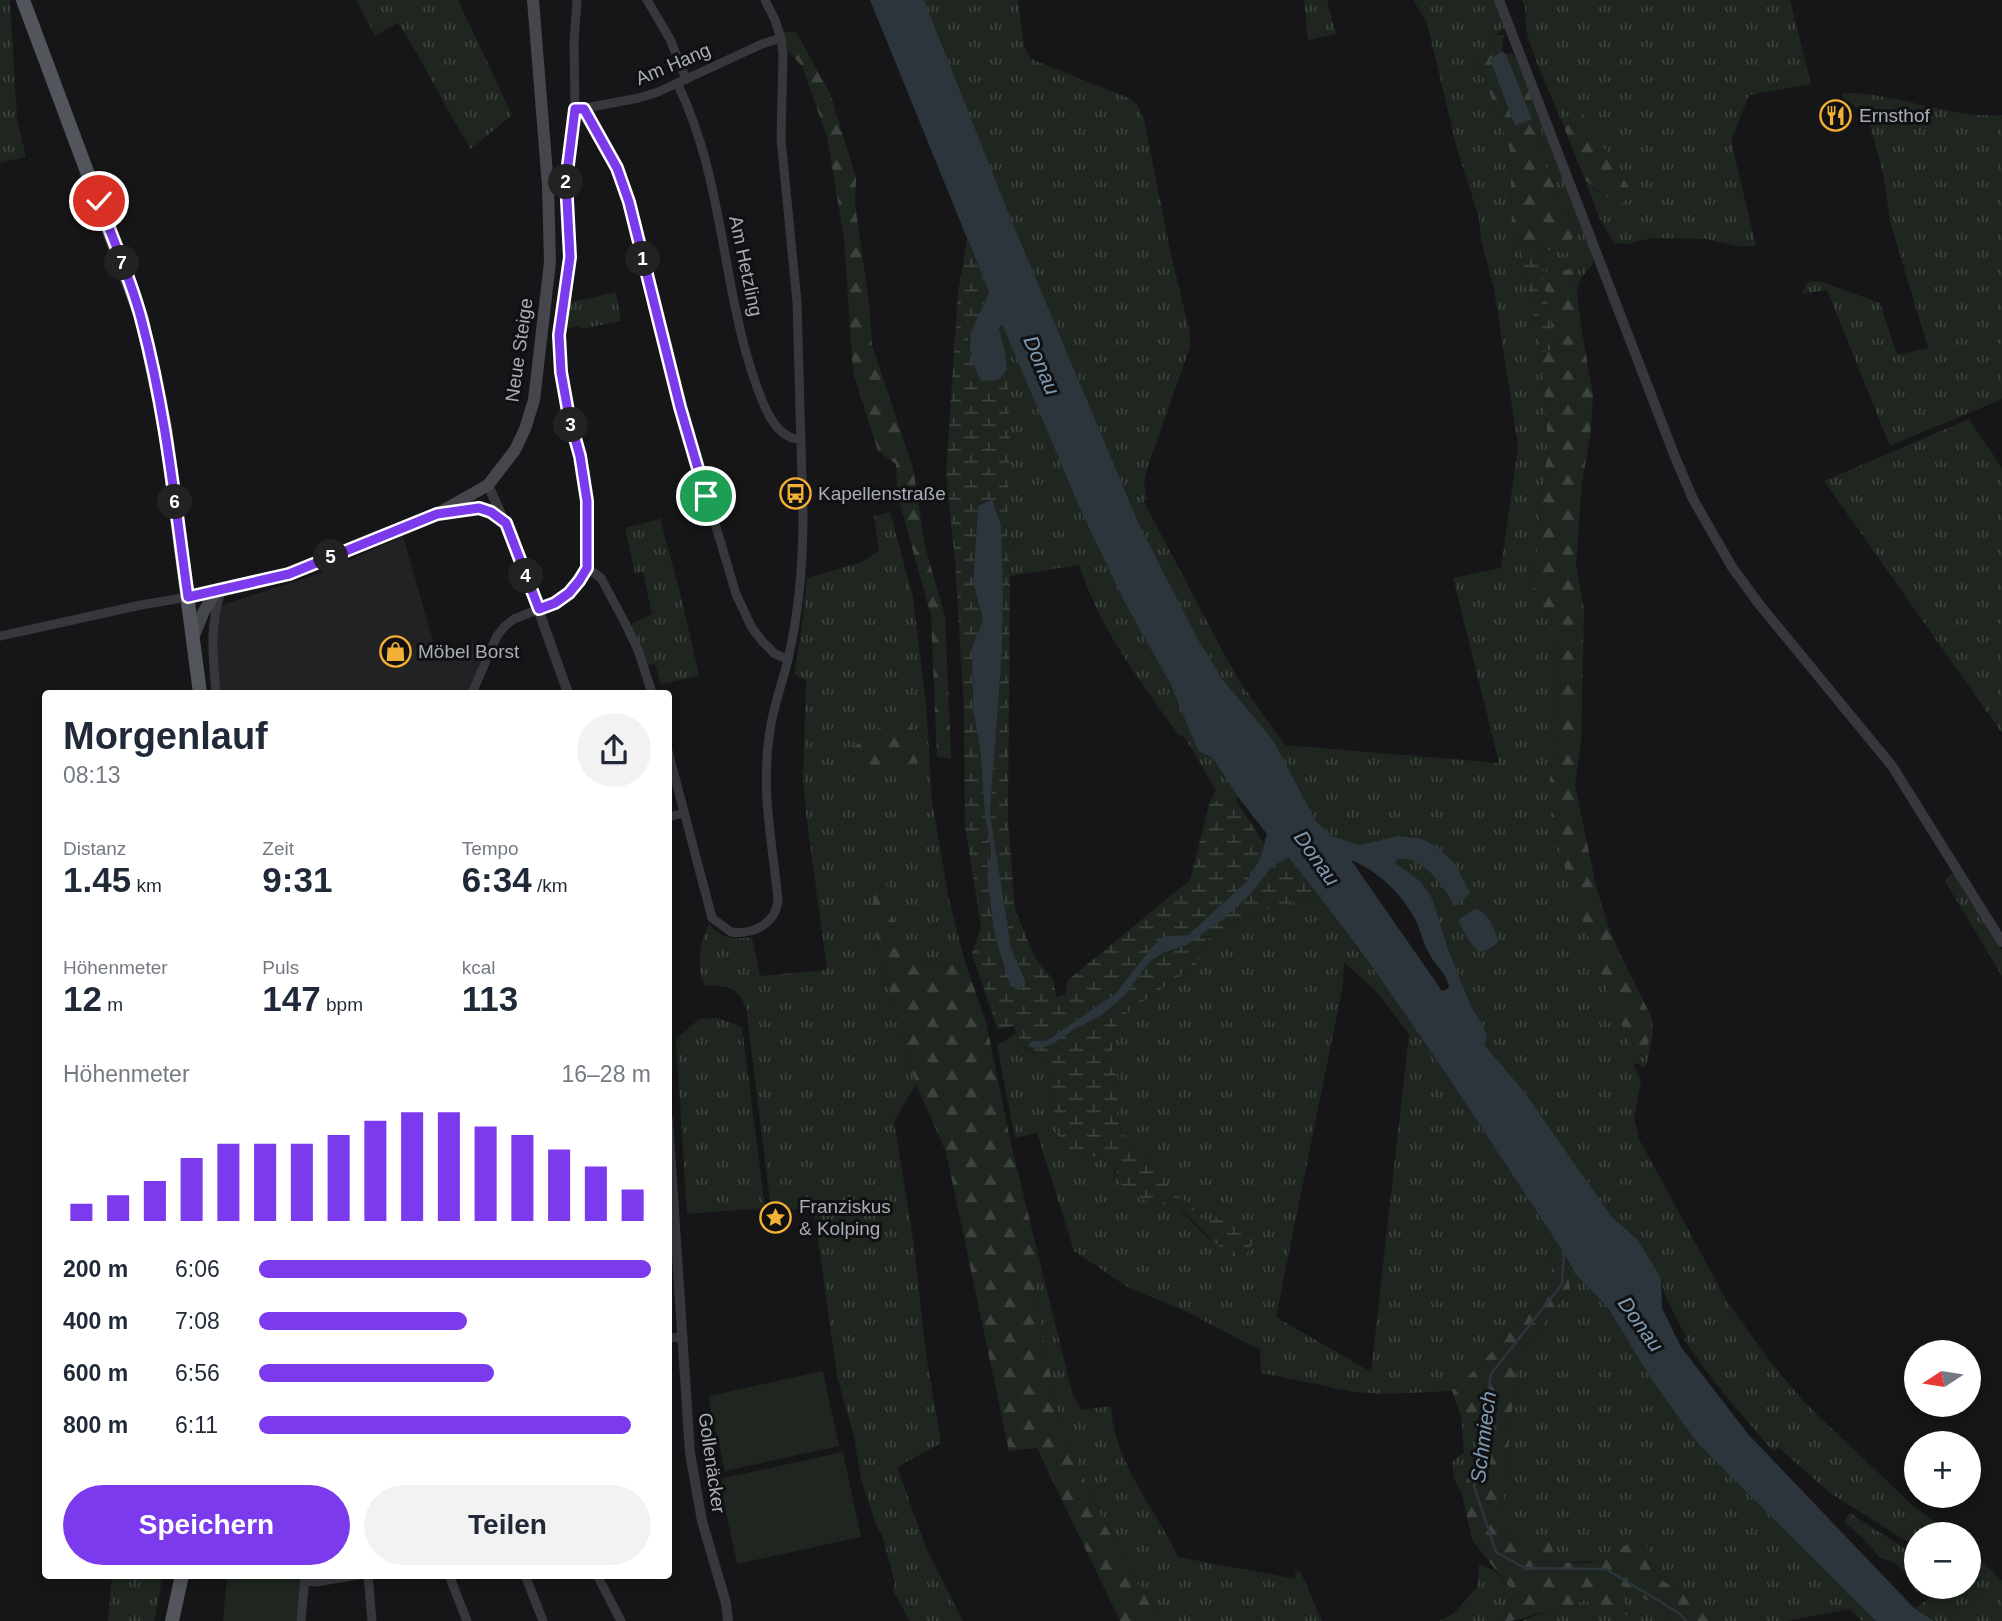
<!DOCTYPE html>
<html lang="de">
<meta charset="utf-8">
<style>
:root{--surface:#fff;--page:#f2f2f3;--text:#1f2937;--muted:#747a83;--accent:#7c3aed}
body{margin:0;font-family:Helvetica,sans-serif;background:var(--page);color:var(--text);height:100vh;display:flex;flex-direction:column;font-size:26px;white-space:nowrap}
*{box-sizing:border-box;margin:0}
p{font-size:23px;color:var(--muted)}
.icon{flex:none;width:38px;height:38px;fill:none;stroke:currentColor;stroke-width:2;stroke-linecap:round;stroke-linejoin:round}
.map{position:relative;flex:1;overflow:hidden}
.details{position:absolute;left:42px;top:690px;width:630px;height:889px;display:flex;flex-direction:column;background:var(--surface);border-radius:7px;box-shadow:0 4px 10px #0003}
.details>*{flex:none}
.needle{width:46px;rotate:258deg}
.controls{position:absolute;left:1904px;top:1340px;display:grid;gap:14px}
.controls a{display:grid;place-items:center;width:77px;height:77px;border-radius:50%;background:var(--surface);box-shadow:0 4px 10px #0003;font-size:35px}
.pin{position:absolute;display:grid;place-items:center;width:60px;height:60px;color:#fff;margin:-30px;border:4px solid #fff;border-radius:50%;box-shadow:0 2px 7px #0007}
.km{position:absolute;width:35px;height:35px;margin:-18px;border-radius:50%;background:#222;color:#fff;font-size:19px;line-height:35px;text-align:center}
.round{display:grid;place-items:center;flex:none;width:74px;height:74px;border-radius:37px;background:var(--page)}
.head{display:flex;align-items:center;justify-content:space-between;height:119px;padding:0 21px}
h1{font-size:38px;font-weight:800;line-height:52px}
.metrics{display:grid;grid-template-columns:repeat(3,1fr);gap:10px;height:119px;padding:7px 21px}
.metrics div{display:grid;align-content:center}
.metrics b{font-size:35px;font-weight:800}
.metrics small{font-size:19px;font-weight:400}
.metrics p{font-size:19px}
.chart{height:196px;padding:14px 21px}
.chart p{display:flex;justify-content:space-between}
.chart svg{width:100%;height:126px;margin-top:7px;stroke:var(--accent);stroke-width:6}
.cta{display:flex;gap:14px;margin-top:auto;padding:14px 21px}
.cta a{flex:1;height:80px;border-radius:42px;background:var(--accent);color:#fff;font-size:28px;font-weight:800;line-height:80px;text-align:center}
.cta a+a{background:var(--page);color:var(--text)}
ul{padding:0 21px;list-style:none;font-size:23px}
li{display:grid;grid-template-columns:112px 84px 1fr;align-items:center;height:52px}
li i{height:18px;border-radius:9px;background:var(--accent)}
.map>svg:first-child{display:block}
.built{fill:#222225}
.grass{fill:url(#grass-tufts);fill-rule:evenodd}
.forest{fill:url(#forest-firs)}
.wetland{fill:url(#wetland-marsh);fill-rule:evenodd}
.garden{fill:#1e261f}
.water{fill:#2c353c;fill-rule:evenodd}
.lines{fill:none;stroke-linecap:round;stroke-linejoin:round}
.stream{stroke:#2c353c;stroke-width:2.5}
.minor{stroke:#37383d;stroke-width:9}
.tertiary{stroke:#37383d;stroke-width:10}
.secondary{stroke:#45474d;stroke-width:12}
.primary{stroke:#53555c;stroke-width:14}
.route-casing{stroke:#fff;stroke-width:14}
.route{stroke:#7c3aed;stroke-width:9}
.labels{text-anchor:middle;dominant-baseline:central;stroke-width:6;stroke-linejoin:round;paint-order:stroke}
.street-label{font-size:19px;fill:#a8adb8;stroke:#111113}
.poi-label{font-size:19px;fill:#a8adb8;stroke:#111113;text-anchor:start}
.water-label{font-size:21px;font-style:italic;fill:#7f9bb3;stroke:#111113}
</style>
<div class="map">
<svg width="2002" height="1621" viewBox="0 0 2002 1621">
<defs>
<pattern id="grass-tufts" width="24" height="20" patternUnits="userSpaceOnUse" patternTransform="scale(1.75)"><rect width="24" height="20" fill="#1e261f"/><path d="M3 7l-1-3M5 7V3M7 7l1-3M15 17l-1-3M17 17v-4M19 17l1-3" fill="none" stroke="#3c433d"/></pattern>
<pattern id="forest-firs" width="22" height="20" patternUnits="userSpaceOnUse" patternTransform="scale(1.75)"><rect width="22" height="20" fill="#1e261f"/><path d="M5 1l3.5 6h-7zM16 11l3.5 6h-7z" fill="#3c433d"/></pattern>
<pattern id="wetland-marsh" width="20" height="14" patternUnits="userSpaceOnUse" patternTransform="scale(1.75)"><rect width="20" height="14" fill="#1e261f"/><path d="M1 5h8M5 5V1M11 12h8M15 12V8" fill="none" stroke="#3c433d"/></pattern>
</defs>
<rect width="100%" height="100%" fill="#161618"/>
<polygon class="built" points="403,536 437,655 476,641 483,667 472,693 216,693 216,607 321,573"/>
<g class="grass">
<polygon points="0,0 10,0 17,119 26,157 0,163"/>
<path d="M356,0H458L512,115L471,149C445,108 425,64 398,23L375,36Z"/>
<path d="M924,0H1018L1024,45L1031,59L1131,99L1138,106L1144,119L1170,250L1190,333V347L1147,469L1144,483L1147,499L1143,500L1223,652L1240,682L1285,745L1499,763L1453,578L1501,568L1518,446L1494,289L1481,240L1479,218L1457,149L1427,23L1413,0H1494L1505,27L1495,35L1491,46L1477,59L1510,150L1512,232L1519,242L1541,352L1548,443L1533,592L1557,628L1556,731L1549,786L1648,1045L1652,1018L1653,1034L1646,1066L1642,1067L1637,1063L1634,1065L1641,1081L1634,1118L1639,1139L1728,1303L1773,1365L1805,1403L1911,1504L1954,1535H1916V1547L1830,1493L1778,1447L1774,1452C1742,1415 1710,1380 1684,1339L1686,1337L1665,1295L1661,1278L1638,1240L1612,1217L1523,1090L1483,1045L1484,1028L1471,1006L1448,949L1433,900L1395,863L1396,859C1425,856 1441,886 1456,906V865L1379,840L1359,845L1333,836L1317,823L1273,740L1223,680L1196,636L1139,524L1011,219Z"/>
<polygon points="1304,0 1327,0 1336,34 1308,40"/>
<path d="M1522,0H1790L1811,84L1749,95L1731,141L1756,246H1737L1706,239L1652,238L1627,244L1614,243L1599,217L1585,180L1600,193L1565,117L1562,122C1550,93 1536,64 1527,33C1524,22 1528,10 1522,0Z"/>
<path d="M1842,93C1896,92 1949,119 2002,115V399L1890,446L1827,290L1802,294L1808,282L1819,281L1880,303L1897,355L1928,348L1890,221L1884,178L1868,117L1843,97Z"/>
<polygon points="1541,122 1593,258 1593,264 1581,278 1577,291 1574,270 1542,272 1538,247 1563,253 1578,230 1558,196 1542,157"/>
<polygon points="616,292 621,321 581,329 580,326 564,329 568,303"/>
<path d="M1002,323L1081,511L1124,601L1181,703L1198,751L1213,758L1238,797L1236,800L1210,801L1216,790L1185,738L1178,734C1139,680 1100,629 1079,565L1010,576L1007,529V370L1005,352L999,328Z"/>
<polygon points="1969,419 2002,468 2002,733 1824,481"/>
<path d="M890,512L913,597L926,704L932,801L949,900L965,962L924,966L902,965L884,874L877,943L916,1084L894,1121L914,1245L926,1354L941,1443L897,1467L927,1550L963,1621H910L893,1591L895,1583L883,1538L876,1524L861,1479L854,1437L837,1376L814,1210L771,1208L746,1007C736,986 728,985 706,986C695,971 700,940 709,924C719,938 735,940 752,937L760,976L827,970L806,814L803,779L806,680L794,674L801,633L807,578L862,562L879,551L874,516Z"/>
<polygon points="660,519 681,596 699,676 661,684 655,664 647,665 630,627 633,623 652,614 643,572 635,573 625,528"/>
<polygon points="1955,872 2002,950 2002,976 1946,883 1945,879"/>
<path d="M1321,897L1414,1026L1558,1244L1550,1253L1553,1279L1547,1289L1479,1366L1452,1391L1386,1394L1354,1392L1261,1373L1260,1350L1185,1311L1129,1288L1074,1251L1037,1133L1015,1138L997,1046L1016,1033L1022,1046L1047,1060L1053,1108L1078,1151L1112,1163L1116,1175L1152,1203L1177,1206L1210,1240C1206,1227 1201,1215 1191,1205C1185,1199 1177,1200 1169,1189C1163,1179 1159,1168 1156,1157L1132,1149L1121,1131L1117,1113L1120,1085L1110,1059L1118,1019L1196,965L1207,940L1224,928L1280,905ZM1344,962L1377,992L1409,1034L1371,1372L1276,1317L1343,985Z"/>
<polygon points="718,1018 742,1027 765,1208 687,1214 676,1039 699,1019"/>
<polygon points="1567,1261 1576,1275 1608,1308 1653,1382 1699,1445 1876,1621 1862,1621 1850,1609 1787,1621 1709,1621 1684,1591 1662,1581 1647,1559 1554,1562 1517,1545 1506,1531 1502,1514 1517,1360 1570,1288"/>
<path d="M1042,1271L1073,1396L1082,1410L1111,1406C1114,1463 1155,1507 1178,1557L1296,1579L1295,1572L1300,1571L1322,1621H1159L1105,1525L1062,1432L1034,1291Z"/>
<polygon points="1461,1416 1480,1421 1473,1459 1454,1478 1452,1462 1464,1452"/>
<polygon points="1850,1513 1916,1556 1916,1587 1969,1587 1969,1548 2002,1581 2002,1621 1934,1621 1915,1608 1930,1598 1914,1590 1905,1573 1894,1562 1880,1558 1863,1538 1844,1522"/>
<polygon points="1479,1564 1495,1571 1514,1593 1502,1621 1440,1621 1455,1612 1478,1586"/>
<polygon points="112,1575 163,1575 154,1621 108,1621"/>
<path d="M1616,1582L1662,1609L1673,1621H1522C1542,1611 1563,1609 1584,1600L1630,1615Z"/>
</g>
<g class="forest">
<polygon points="784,32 796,32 830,93 856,178 855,204 869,303 872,345 913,468 925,546 945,616 951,758 937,757 931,616 897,493 896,464 878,451 853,372 844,238 827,137 802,66 786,49"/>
<polygon points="1495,35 1504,35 1502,51 1490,60 1515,126 1532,119 1506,54 1511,53 1515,56 1541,122 1542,157 1558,196 1578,230 1563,253 1519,242 1512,232 1510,150 1477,58 1491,46"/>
<polygon points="1580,109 1633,194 1619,206 1585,180 1562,122 1565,117"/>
<polygon points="1574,269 1581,326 1593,396 1590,437 1582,482 1576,565 1584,609 1581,743 1575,785 1596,886 1607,922 1620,954 1652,1018 1648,1045 1637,1063 1595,957 1560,853 1552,822 1549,786 1556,731 1557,628 1533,592 1548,443 1541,352 1555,349 1542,272"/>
<polygon points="908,715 918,763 846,766 844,754 878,729"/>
<polygon points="884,873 902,964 924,966 965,962 986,1022 1010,1139 1042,1271 1034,1291 1062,1432 1105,1525 1159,1621 1120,1621 1037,1448 1009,1451 946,1152 916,1084 877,943 872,886"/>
<path d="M1558,1244L1567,1261L1570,1288L1517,1360L1502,1513L1506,1531L1517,1545L1549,1534L1555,1562L1590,1563L1640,1538L1648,1548L1647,1560L1662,1581L1684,1591L1709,1621H1673L1662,1609L1617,1583L1630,1616L1584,1600C1569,1607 1556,1609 1540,1613C1523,1617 1523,1621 1502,1621L1514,1593L1472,1540L1462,1495L1454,1478L1473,1459L1480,1422L1461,1416L1452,1391L1479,1366L1547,1289L1553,1279L1550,1253Z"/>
</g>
<g class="wetland">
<path d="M967,240L989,292L968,341L998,380L1007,370L1010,433L1007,529L1010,576L1008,821L1015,909L1034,956L1054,981L1056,997L1065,995L1068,980L1190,880L1210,801L1236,800L1264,844L1260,859L1247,881L1188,935L1164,936L1152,947L1115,994L1046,1041H1032L1053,1044L1076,1028L1102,1015L1125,995L1148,962L1165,952L1185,946L1249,896L1272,867L1288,856L1321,897L1280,905L1224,928L1207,940L1196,965L1118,1019L1110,1059L1120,1085L1117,1113L1121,1131L1132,1149L1156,1157C1163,1180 1168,1191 1189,1203C1194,1207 1199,1216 1204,1221C1229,1213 1243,1216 1253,1242L1246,1255L1230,1257L1178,1206L1152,1203L1126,1193L1112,1163L1078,1151L1061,1152L1053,1108L1047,1060L1022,1045L1013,1026L998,1030L972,954L981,927L965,826L964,710L955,559L946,474L958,292ZM991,499L1003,595L1002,653L990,813L1011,948L1025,979L994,931L987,877L991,851L985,815L980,747L973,710L972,647L983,620L973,582L978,506Z"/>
<polygon points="1519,242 1538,247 1555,349 1541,352"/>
</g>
<g class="garden">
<polygon points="823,1371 839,1446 725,1471 708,1396"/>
<polygon points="843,1452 861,1537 737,1564 719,1479"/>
<polygon points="227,1575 305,1575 301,1621 223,1621"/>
</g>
<g class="water">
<path d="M870,0H924L1011,219L1139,524L1196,636L1223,680L1273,740L1317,823L1333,836L1359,845L1398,836L1422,839L1437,847L1456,865L1470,893L1456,906C1441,886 1425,856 1397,859L1395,863L1420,881L1433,900L1448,949L1471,1006L1484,1028L1487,1037L1484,1045L1523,1090L1612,1217L1638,1240L1661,1278L1662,1308L1681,1347L1748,1434L1914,1608L1934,1621H1876L1699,1445L1653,1382L1608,1308L1576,1275L1558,1244C1471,1113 1388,979 1288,857L1272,867L1249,896L1222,920L1185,946L1165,952L1149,962L1125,995L1102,1015L1076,1028L1053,1044L1036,1049L1028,1045L1032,1041H1046L1115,994L1152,947L1164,936L1188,935L1247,881L1260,859L1267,834L1238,797L1213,758L1198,751L1172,687L1124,601L1081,511L1002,324L999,328L1005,352L1007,370L998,380L981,381C960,337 972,333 989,292ZM1351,860C1378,871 1401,893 1415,919C1421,930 1423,944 1430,955C1436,967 1448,974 1449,988L1442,991Z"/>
<polygon points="1502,51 1506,54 1532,119 1515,126 1490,60"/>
<polygon points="992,499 1001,526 1003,595 1002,653 990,813 1011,948 1025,980 1020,990 1010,986 994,931 987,877 991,851 985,815 980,747 973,710 972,647 983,620 973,582 978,506"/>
<path d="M1474,909C1488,911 1495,929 1498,941L1494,946L1482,952C1470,947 1465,933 1459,922L1460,919Z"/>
</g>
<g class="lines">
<polyline class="stream" points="1564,1252 1562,1284 1491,1374 1474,1486 1496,1552 1525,1568 1606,1569 1679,1613 1686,1621"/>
<g class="minor">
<polyline points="647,0 670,39 686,79"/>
<path d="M677,83C727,183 721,304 764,405C771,421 782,440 801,439"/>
<polyline points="580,109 639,98 658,92 762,44 781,38"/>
<polyline points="585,109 617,168 629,202 680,405 736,594 752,628 763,642 775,654 788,659"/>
<polyline points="587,568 601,578 625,623 638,650 652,693"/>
<polyline points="0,636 141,605 188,597"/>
<path d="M216,693C213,656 209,628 221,591"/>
<polyline points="472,693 497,636 505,626 514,619 555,603 569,593 579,581 587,568 587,501 580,456 569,417 561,372 560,335 570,257 566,181 575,109 574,42 577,0"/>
<path d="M668,751L712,918L731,932C753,935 775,924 778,901C773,844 761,796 769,737C772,710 782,685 788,659C799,612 803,564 803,516L797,302L781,139L783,54L781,38L775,20L765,0"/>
<polyline points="668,817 684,813"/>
<polyline points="668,1338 683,1337"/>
<polyline points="368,1575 372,1621"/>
<polyline points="449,1575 467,1621"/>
<polyline points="525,1575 543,1621"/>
<polyline points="597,1575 621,1621"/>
<polyline points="305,1581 316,1582 358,1575"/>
<polyline points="301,1621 305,1577"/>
</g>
<g class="tertiary">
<polyline points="1499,0 1675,457 1693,499 1732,567 1759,604 1892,766 2002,942"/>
<polyline points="488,485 517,550 568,693"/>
<path d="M443,513C473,507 481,505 506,523"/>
<polyline points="668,1120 690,1453 702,1521 726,1603 728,1621"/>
</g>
<g class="secondary">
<polyline points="188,597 289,574 437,514 488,485 515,450 525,429 534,400 550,262 548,186 533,0"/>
<polyline points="193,638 204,611 216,592"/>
</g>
<g class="primary">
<polyline points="23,0 142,319 165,427 200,693"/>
<polyline points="172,1621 182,1575"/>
</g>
</g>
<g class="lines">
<defs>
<path id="route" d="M99,201C113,241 132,281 142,322C166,412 175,505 188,597L289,574L437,514L479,508L491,512L506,523L539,609L555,603L569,593L579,581L587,568V501L580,456L569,417L561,372L559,335L570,257L566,181L575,109H584L617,168L629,202L680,407L706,496"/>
</defs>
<use href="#route" class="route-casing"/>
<use href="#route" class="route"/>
</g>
<defs>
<symbol id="restaurant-ring" viewBox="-11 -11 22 22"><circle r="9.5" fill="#111113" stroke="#f2b134" stroke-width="1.5"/><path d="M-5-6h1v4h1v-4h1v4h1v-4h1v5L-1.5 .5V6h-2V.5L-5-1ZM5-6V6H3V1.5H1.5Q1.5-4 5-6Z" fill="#f2b134"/></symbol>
<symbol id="bus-ring" viewBox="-11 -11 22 22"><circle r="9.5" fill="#111113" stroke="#f2b134" stroke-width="1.5"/><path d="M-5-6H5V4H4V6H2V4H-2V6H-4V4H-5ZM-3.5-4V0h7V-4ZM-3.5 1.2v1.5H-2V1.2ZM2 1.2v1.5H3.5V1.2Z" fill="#f2b134"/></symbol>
<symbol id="shop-ring" viewBox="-11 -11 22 22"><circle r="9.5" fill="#111113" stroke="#f2b134" stroke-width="1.5"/><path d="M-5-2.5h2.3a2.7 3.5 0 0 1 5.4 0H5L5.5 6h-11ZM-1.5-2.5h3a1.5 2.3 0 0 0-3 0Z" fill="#f2b134"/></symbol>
<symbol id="sight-ring" viewBox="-11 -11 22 22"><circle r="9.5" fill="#111113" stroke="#f2b134" stroke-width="1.5"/><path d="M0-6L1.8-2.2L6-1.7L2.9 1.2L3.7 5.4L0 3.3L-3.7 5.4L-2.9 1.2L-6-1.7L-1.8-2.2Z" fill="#f2b134"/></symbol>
</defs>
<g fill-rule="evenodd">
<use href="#restaurant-ring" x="1818" y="98" width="35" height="35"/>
<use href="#bus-ring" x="778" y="476" width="35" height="35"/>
<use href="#shop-ring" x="378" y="634" width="35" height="35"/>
<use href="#sight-ring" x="758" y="1200" width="35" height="35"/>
</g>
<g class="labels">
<g class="street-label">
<text transform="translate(673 64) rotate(-23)">Am Hang</text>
<text transform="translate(746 266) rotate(78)">Am Hetzling</text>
<text transform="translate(519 350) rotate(-82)">Neue Steige</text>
<text transform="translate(712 1463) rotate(82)">Gollenäcker</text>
</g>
<g class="poi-label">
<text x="1859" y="115">Ernsthof</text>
<text x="818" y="493">Kapellenstraße</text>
<text x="418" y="651">Möbel Borst</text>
<text x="799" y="1206">Franziskus<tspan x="799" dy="22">&amp; Kolping</tspan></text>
</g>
<g class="water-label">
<text transform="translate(1042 365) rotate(67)">Donau</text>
<text transform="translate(1317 858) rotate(55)">Donau</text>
<text transform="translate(1641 1324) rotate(55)">Donau</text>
<text transform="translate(1483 1437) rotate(-83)">Schmiech</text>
</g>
</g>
</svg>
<div class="controls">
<a><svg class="needle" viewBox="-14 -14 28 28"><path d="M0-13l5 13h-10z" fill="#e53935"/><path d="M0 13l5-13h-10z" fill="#747a83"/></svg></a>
<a>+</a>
<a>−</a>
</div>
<div class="pin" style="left:706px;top:496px;background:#1e9e55"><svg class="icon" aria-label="arrive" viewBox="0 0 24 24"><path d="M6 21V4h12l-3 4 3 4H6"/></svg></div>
<div class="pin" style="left:99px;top:201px;background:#d93025"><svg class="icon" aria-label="check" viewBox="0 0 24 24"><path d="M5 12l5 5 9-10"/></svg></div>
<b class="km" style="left:643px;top:259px">1</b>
<b class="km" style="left:566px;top:182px">2</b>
<b class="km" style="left:571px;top:425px">3</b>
<b class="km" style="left:526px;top:576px">4</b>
<b class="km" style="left:331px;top:557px">5</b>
<b class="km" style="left:175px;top:502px">6</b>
<b class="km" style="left:122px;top:263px">7</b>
<section class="details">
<div class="head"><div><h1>Morgenlauf</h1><p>08:13</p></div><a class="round"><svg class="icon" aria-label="share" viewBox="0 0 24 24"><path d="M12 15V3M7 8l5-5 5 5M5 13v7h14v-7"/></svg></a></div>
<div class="metrics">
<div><p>Distanz</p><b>1.45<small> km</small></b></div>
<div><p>Zeit</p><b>9:31</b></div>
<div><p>Tempo</p><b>6:34<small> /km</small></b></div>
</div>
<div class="metrics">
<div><p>Höhenmeter</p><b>12<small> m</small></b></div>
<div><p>Puls</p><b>147<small> bpm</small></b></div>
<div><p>kcal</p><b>113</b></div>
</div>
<div class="chart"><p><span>Höhenmeter</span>16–28 m</p>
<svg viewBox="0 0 160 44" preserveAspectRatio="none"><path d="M5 44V38M15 44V35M25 44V30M35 44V22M45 44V17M55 44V17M65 44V17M75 44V14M85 44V9M95 44V6M105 44V6M115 44V11M125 44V14M135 44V19M145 44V25M155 44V33"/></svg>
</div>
<ul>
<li><b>200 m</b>6:06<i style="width:100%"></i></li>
<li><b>400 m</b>7:08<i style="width:53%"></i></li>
<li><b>600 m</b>6:56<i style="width:60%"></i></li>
<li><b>800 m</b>6:11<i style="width:95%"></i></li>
</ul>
<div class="cta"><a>Speichern</a><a>Teilen</a></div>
</section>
</div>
